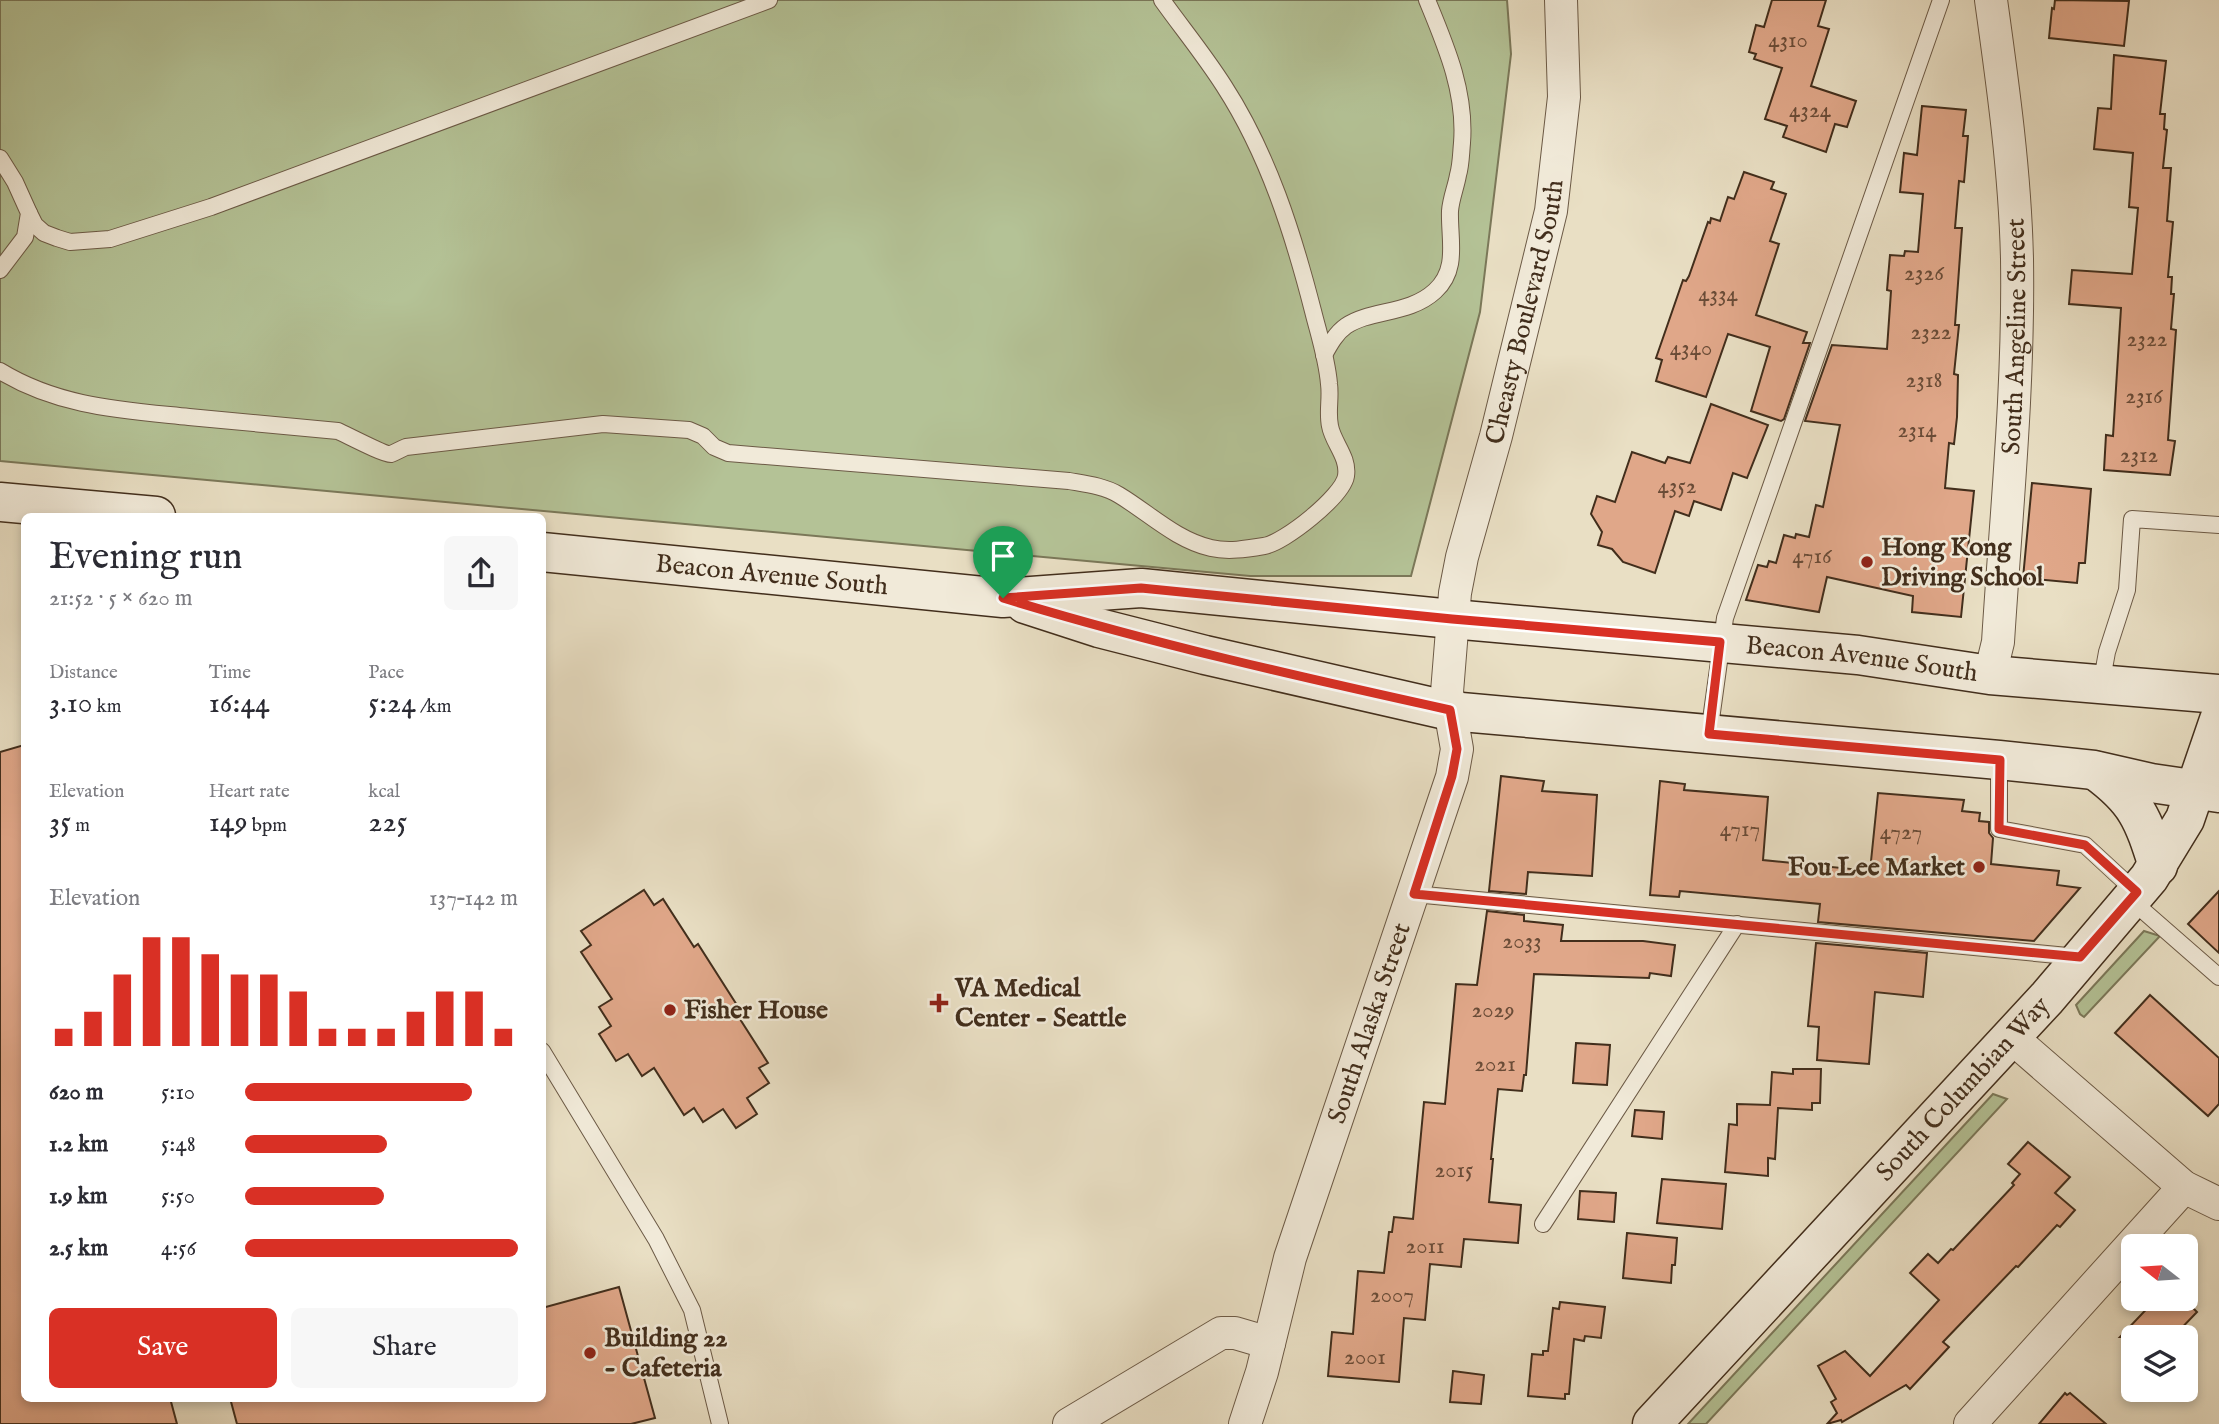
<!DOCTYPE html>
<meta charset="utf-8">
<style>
:root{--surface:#fff;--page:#f7f7f7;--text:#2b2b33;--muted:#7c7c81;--accent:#d93025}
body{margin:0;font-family:"IM FELL English",serif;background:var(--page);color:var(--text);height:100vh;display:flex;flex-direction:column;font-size:26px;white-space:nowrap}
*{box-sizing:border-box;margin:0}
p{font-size:23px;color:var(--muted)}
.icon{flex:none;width:38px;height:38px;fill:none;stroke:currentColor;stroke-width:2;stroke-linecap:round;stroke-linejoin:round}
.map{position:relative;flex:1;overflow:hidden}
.side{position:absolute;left:21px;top:513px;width:525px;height:889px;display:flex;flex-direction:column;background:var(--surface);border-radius:10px;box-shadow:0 4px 10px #0003}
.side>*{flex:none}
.needle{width:46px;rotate:287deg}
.controls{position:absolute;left:2121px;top:1234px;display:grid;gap:14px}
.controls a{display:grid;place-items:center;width:77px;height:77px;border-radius:10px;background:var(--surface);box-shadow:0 4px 10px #0003;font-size:35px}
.pin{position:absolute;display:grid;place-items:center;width:60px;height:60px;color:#fff;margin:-72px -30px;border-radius:50% 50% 50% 0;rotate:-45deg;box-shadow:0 0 7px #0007}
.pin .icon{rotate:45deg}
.round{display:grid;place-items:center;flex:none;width:74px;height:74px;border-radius:10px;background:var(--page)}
.summary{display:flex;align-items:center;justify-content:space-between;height:119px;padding:0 28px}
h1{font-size:38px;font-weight:600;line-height:52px}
.metrics{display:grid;grid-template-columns:repeat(3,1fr);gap:10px;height:119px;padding:7px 28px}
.metrics div{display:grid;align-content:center}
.metrics b{font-size:30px;font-weight:600}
.metrics small{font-size:19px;font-weight:400}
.metrics p{font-size:19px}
.chart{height:196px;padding:14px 28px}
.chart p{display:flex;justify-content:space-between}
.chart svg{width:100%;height:126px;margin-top:7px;stroke:var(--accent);stroke-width:6}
.button{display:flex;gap:14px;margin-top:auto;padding:14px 28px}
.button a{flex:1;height:80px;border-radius:10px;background:var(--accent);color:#fff;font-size:28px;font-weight:600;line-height:80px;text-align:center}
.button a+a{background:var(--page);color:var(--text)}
ul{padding:0 28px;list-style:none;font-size:23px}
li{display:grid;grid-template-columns:112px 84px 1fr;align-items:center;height:52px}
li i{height:18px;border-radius:9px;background:var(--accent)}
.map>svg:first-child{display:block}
.green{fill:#b4c296;stroke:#7b7859;stroke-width:2}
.building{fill:#e0a789;stroke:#422e1c;stroke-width:2}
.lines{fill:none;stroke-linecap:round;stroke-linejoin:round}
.service-casing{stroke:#6c5a46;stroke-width:18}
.minor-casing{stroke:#6c5a46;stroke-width:34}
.secondary-casing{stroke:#422e1c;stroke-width:41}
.service{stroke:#f1ead9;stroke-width:16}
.minor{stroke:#f1ead9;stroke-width:32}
.secondary{stroke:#f1ead9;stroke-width:38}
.route-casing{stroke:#fff;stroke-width:14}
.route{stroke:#d93025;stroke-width:9}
.poi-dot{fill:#8f2418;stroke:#f1ead9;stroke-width:2.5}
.labels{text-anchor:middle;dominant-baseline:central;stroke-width:5;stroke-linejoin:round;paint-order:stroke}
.number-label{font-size:23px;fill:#6a4c37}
.street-label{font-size:26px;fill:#422e1c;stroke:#f1ead9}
.poi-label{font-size:26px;font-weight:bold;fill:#422e1c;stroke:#f1ead9;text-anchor:start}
</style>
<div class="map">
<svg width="2219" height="1424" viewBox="0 0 2219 1424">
<rect width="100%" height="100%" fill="#e9dfc4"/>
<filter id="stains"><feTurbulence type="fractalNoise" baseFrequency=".00286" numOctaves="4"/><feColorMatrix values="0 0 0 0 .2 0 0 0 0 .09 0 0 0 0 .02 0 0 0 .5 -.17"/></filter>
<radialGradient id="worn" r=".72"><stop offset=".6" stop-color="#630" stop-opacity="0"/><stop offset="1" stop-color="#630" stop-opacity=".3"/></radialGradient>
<g class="green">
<polygon points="0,0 1507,0 1511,54 1480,312 1411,576 1250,576 0,461"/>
<polygon points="2144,931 2160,936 2084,1017 2080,1014 2076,1005"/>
<polygon points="1993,1094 2007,1099 1706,1424 1688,1424"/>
</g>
<g class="building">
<polygon points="1772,0 1826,0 1818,26 1829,29 1811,86 1856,101 1847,127 1835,124 1826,152 1783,137 1787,126 1765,119 1782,68 1754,59 1756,54 1749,52 1756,25 1764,27"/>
<polygon points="2055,0 2129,1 2124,46 2049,38 2052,8 2054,9"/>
<polygon points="2114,55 2166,61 2160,114 2165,114 2164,129 2167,130 2163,168 2171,168 2167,221 2173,222 2168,277 2172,277 2171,294 2174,294 2171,329 2176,330 2168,440 2175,441 2170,475 2104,470 2106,435 2113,436 2121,308 2069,304 2072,270 2132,274 2138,208 2129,207 2133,153 2094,149 2098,108 2111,109"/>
<polygon points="1922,106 1966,110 1963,136 1968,136 1964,182 1959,181 1955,228 1962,228 1955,325 1959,325 1954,374 1958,375 1957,417 1954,444 1949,443 1945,488 1974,491 1961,617 1912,612 1913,596 1827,577 1819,612 1746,600 1758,565 1767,567 1769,561 1776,563 1784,535 1795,538 1796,534 1809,537 1816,505 1823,507 1840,425 1805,421 1832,345 1887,349 1891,291 1887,290 1890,255 1904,256 1905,251 1918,252 1923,194 1900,192 1904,153 1917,155"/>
<polygon points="1744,172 1774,182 1771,189 1786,194 1770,241 1779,244 1756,315 1807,332 1803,343 1810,343 1784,419 1781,421 1751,411 1770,347 1728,334 1706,397 1656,381 1662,360 1656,358 1683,280 1686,281 1689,276 1708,222 1710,223 1711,218 1720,221 1728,197 1734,199"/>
<polygon points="1711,404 1768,425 1747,478 1733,473 1721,510 1694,501 1689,516 1675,511 1655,573 1623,562 1612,549 1598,545 1602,532 1591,514 1597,496 1615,502 1632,452 1665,463 1668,457 1690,463"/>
<polygon points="2032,483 2091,489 2085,563 2079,563 2077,583 2023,578"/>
<polygon points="24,745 24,1398 170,1398 177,1424 0,1424 0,752"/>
<polygon points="1501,776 1544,781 1542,791 1597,795 1592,876 1528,872 1526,894 1489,891"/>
<polygon points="1660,781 1685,784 1684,790 1768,797 1763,860 1870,871 1878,793 1964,800 1962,811 1980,813 1979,821 1989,822 1989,833 1993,838 1991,864 2059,871 2057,885 2080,888 2034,941 1818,922 1820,904 1680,891 1679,897 1650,895"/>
<polygon points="644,890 654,905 663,899 694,947 698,944 742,1013 738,1016 768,1063 759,1068 769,1083 747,1098 757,1114 736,1128 723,1109 703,1122 694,1108 684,1115 654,1068 642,1076 628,1054 616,1061 599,1034 611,1026 599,1007 612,999 581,952 591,945 581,931"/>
<polygon points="2219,891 2219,953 2188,924"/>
<polygon points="1487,911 1524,915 1524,921 1563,925 1561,941 1643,941 1675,945 1671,976 1650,973 1649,978 1534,974 1526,1075 1524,1075 1522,1091 1498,1089 1491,1159 1493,1159 1489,1202 1521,1205 1518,1243 1464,1239 1461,1267 1430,1264 1425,1320 1404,1318 1399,1382 1328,1376 1332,1332 1353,1334 1358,1271 1384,1273 1389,1232 1392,1232 1394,1217 1413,1219 1424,1102 1445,1104 1456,984 1477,985"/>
<polygon points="1816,943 1927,953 1923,997 1875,992 1869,1064 1817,1060 1819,1027 1808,1026"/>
<polygon points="2150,995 2219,1058 2219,1104 2208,1116 2115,1033"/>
<polygon points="1576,1043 1610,1045 1607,1085 1573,1083"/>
<polygon points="1793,1069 1821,1069 1820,1103 1812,1103 1812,1110 1778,1108 1775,1159 1768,1158 1768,1176 1725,1172 1729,1124 1737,1125 1737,1104 1770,1105 1772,1072 1793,1074"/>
<polygon points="1635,1110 1664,1112 1662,1139 1632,1136"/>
<polygon points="2028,1142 2070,1177 2055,1193 2075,1210 2060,1227 2057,1225 2018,1267 2016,1266 1943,1342 1949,1347 1910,1389 1906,1385 1842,1422 1841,1420 1827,1424 1837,1413 1831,1402 1836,1399 1818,1366 1845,1351 1870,1376 1939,1300 1910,1273 1928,1254 1938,1263 1951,1249 1953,1250 2014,1185 2012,1183 2020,1174 2008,1164"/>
<polygon points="1662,1179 1726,1184 1722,1229 1657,1223"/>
<polygon points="1580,1191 1616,1193 1614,1222 1578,1219"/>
<polygon points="1627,1233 1677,1238 1675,1265 1672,1265 1671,1283 1623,1278"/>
<polygon points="619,1287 655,1418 631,1424 237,1424 230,1398 542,1398 542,1308"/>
<polygon points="2157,1298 2183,1298 2197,1312 2173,1337 2120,1337"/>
<polygon points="1560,1302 1605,1307 1601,1338 1585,1336 1584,1341 1574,1339 1569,1394 1565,1394 1565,1399 1528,1396 1532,1354 1543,1355 1543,1351 1548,1351 1553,1308 1559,1309"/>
<polygon points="1453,1371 1484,1375 1481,1404 1450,1402"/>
<polygon points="2065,1393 2067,1395 2070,1393 2106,1424 2039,1424"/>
</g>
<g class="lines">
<defs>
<g id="service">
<polyline points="0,158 15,182 29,213 25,237 0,270"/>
<polyline points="29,213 35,225 44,233 57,238 70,242 110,239 211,207 769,0"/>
<path d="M1324,355C1330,344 1336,333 1346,326C1371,309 1409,315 1435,291C1459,269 1449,240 1450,211C1451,198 1456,187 1458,175C1461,165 1461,153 1462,143C1466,92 1446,46 1427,0"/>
<path d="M0,371C59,407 122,410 189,417C239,422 289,426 338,431C347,435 385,455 391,454C396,452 401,449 406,447L603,424L689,430L703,436L714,447L728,453L1069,481C1086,484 1104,486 1119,495C1149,513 1176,540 1211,548C1228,552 1246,549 1264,546C1284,543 1343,496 1346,476C1349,457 1333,443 1330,426C1327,412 1331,398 1329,384C1327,359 1319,335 1313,311C1293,233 1268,154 1224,86C1205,56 1182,28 1162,0"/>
<polyline points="2101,685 2107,652 2127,590 2132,519 2219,525"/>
<polyline points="1709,734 1725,618 1941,0"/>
<polyline points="1999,760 1999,829 2085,845 2137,893"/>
<polyline points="1414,894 2078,957"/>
<polyline points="2131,900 2219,977"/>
<polyline points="542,1051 656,1239 692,1310 720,1424"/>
<polyline points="1543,1224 1737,924"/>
</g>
<g id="minor">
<path id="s1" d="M1990,675L1998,642C2006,515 2019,387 2017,259C2015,172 2003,86 1991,0"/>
<polyline points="2011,1037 2184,1187 2219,1204"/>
<polyline points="1069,1424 1221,1333 1235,1333 1269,1343"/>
<path id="s2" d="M1245,1424L1262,1372L1290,1258L1452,777L1457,749L1447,692L1455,593L1462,557L1496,436L1551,211L1564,97L1561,0"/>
<polyline points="1970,1424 2184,1187"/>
</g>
<g id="secondary">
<polyline points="0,502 156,516"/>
<path id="s3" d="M542,552L1003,598L1141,588L1452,619L1858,655L1990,675L2219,694"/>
<polyline points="1025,604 1099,628 1205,655 1450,711 1999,760 2094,770 2151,783 2219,793"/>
<path d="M2096,771C2137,801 2143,819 2158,866"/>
<path id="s4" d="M1652,1424L2047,998L2149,878L2185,819L2219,720"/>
</g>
</defs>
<use href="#service" class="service-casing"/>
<use href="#minor" class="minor-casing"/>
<use href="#secondary" class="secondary-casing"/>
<use href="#service" class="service"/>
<use href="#minor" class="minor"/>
<use href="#secondary" class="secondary"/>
</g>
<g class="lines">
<defs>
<path id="route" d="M1141,588L1452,619L1720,642L1709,734L2000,760L1999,829L2085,845L2137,892L2080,957L1414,894L1452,776L1457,749L1450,710C1300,677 1150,643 1003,598Z"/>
</defs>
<use href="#route" class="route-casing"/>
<use href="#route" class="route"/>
</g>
<g class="poi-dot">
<circle cx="1867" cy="562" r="7"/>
<circle cx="1979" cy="867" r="7"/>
<path d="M935.5 992.5h7v7h7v7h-7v7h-7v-7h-7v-7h7z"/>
<circle cx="670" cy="1010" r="7"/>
<circle cx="590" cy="1353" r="7"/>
</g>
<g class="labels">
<g class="number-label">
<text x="1788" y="40">4310</text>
<text x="1810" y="110">4324</text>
<text x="1924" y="273">2326</text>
<text x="1718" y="294">4334</text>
<text x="1931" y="332">2322</text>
<text x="2147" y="339">2322</text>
<text x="1691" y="348">4340</text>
<text x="1924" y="380">2318</text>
<text x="2144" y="396">2316</text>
<text x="1917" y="430">2314</text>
<text x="2139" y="455">2312</text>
<text x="1677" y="486">4352</text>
<text x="1812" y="556">4716</text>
<text x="1740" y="829">4717</text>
<text x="1901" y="832">4727</text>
<text x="1522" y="941">2033</text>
<text x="1493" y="1010">2029</text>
<text x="1495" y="1064">2021</text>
<text x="1454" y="1170">2015</text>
<text x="1425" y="1246">2011</text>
<text x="1392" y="1295">2007</text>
<text x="1365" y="1357">2001</text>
</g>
<g class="street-label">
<text stroke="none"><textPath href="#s2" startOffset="1155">Cheasty Boulevard South</textPath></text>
<text stroke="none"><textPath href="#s1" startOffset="340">South Angeline Street</textPath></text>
<text stroke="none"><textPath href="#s3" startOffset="231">Beacon Avenue South</textPath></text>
<text stroke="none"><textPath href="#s3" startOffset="1326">Beacon Avenue South</textPath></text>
<text stroke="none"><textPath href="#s2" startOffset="420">South Alaska Street</textPath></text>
<text stroke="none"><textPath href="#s4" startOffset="457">South Columbian Way</textPath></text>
</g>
<g class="poi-label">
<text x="1881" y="547">Hong Kong<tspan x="1881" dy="30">Driving School</tspan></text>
<text x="1965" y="867" text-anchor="end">Fou Lee Market</text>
<text x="955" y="988">VA Medical<tspan x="955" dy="30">Center - Seattle</tspan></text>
<text x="684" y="1010">Fisher House</text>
<text x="604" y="1338">Building 22<tspan x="604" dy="30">- Cafeteria</tspan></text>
</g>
</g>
<rect width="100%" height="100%" filter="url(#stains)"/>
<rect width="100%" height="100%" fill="url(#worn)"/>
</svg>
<div class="controls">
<a><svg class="needle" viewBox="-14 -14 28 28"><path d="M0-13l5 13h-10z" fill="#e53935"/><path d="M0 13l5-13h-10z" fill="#7c7c81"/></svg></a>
<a><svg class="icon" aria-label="layers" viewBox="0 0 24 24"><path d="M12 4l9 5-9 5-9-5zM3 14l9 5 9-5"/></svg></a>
</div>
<div class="pin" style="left:1003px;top:598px;background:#1e9e55"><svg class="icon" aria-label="arrive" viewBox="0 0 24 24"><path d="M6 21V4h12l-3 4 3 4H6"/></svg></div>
<section class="side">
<div class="summary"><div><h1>Evening run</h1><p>21:52 · 5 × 620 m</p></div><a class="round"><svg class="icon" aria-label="share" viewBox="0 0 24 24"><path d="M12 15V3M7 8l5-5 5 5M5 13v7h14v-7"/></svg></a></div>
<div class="metrics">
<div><p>Distance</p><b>3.10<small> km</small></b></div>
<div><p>Time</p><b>16:44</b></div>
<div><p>Pace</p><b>5:24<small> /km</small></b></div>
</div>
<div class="metrics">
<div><p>Elevation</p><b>35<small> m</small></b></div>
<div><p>Heart rate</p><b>149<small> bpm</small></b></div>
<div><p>kcal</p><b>225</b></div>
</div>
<div class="chart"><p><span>Elevation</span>137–142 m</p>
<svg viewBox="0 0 160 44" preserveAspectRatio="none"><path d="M5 44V38M15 44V32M25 44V19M35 44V6M45 44V6M55 44V12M65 44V19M75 44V19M85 44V25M95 44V38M105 44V38M115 44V38M125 44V32M135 44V25M145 44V25M155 44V38"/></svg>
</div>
<ul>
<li><b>620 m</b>5:10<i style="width:83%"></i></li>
<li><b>1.2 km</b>5:48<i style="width:52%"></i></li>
<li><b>1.9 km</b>5:50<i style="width:51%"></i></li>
<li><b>2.5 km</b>4:56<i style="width:100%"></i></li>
</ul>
<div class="button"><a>Save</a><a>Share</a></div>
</section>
</div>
